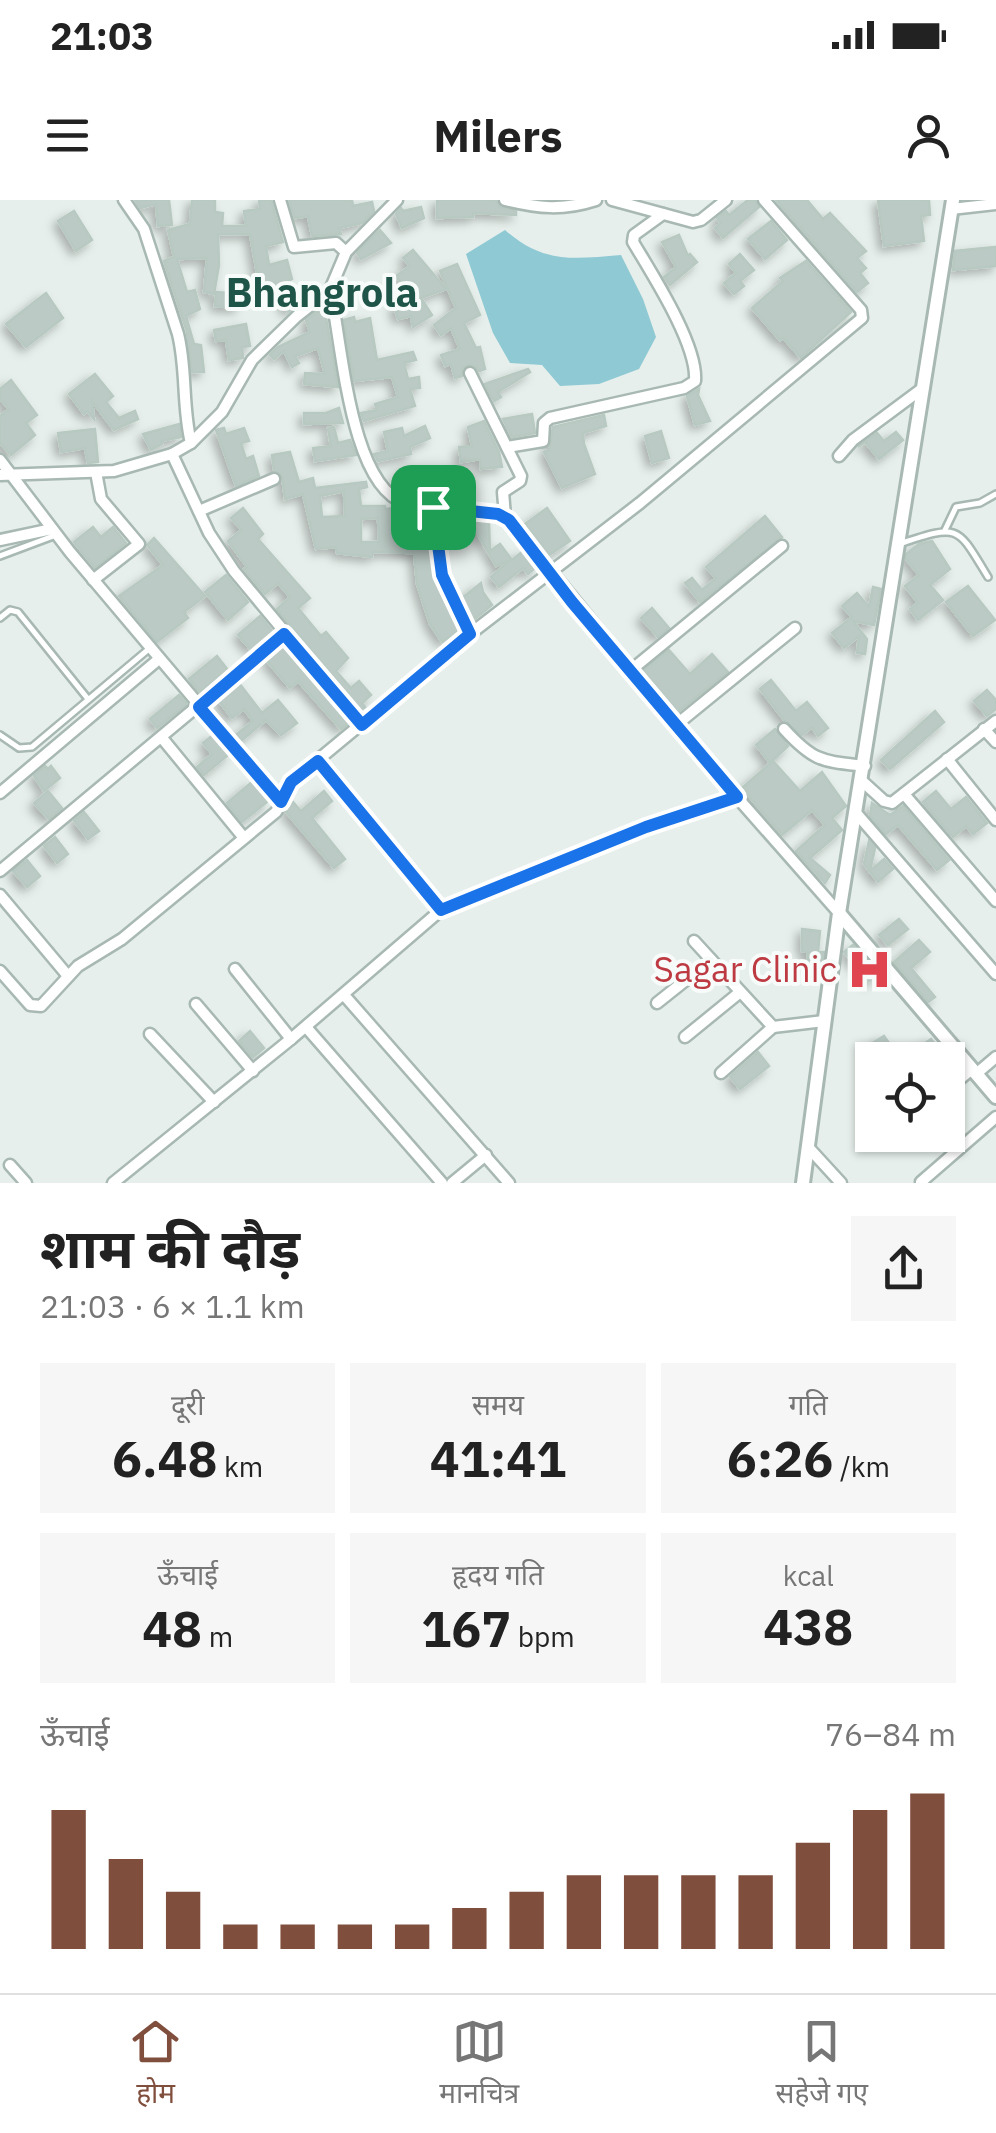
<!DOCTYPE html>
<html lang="hi">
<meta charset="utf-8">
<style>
:root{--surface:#fff;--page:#f6f6f6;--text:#222;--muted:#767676;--line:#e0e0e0;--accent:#804e3d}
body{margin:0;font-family:"IBM Plex Sans","Noto Sans Devanagari",sans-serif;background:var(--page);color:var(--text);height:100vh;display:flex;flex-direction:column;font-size:38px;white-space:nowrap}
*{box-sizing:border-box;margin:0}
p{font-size:32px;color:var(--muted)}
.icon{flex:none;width:55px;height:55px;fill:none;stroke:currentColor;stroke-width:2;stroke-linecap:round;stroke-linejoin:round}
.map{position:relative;height:983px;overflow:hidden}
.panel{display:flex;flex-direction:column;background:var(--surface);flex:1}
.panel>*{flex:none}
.tools{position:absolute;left:855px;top:842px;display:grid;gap:20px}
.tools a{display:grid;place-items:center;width:110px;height:110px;border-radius:0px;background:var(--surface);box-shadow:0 2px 8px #0004;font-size:50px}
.pin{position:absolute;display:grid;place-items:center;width:85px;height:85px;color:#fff;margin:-42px;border-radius:20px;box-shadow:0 5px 15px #0006}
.round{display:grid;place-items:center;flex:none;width:105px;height:105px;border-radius:0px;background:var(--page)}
.head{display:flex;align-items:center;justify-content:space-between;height:170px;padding:0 40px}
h1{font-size:55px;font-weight:700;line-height:75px}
.figures{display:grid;grid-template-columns:repeat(3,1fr);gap:15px;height:170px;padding:10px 40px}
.figures div{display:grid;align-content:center;border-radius:0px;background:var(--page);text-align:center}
.figures b{font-size:50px;font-weight:700}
.figures small{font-size:28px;font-weight:400}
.figures p{font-size:28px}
.chart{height:280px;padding:20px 40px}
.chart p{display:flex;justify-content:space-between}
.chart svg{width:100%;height:180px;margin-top:10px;stroke:var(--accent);stroke-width:6}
.status{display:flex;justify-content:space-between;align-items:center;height:70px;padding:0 50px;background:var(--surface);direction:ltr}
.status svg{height:28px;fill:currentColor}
header{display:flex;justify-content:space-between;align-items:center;height:130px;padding:0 40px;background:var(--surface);font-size:45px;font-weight:700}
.tabs{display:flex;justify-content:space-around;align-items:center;height:140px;border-top:2px solid var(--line);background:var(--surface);font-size:28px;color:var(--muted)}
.tabs a{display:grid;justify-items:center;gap:5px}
.tabs .active{color:var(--accent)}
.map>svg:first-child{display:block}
.water{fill:#8ec9d4}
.building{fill:#bbcac4;stroke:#b8c9c2;stroke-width:2.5;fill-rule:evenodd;filter:url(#shadow)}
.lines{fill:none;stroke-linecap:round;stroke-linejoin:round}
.service-casing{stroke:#a8b8b2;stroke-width:10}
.minor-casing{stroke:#a8b8b2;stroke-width:15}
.tertiary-casing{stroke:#a8b8b2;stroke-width:18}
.service{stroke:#fff;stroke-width:5}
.minor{stroke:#fff;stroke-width:10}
.tertiary{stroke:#fff;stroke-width:12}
.route-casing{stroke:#fff;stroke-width:20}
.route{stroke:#1a73e8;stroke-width:12}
.labels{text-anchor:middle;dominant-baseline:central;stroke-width:8;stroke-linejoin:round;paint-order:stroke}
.health-label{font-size:35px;fill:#be3a42;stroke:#f7fbf9;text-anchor:end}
.quarter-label{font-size:40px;font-weight:bold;fill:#1f5548;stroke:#f7fbf9}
</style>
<div class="status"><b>21:03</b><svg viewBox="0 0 49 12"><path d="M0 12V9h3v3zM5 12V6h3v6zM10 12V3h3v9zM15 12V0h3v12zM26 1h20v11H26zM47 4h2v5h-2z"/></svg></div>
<header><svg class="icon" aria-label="menu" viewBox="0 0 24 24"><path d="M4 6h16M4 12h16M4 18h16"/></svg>Milers<svg class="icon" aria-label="person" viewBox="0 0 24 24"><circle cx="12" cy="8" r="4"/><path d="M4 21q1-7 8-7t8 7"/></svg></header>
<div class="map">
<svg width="996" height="983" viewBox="0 0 996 983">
<defs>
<filter id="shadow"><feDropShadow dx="-4.5" dy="4.5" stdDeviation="5" flood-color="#0004"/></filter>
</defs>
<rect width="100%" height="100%" fill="#e6efeb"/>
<path class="water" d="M505,30C543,64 573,59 621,55L643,99L656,137L639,169L599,184L560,186L542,165L510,163L493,133L466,54Z"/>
<g class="building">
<polygon points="135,0 169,0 172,25 158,26 156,4 140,8"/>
<polygon points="192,0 215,0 215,12 223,13 222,26 246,26 244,11 260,9 259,0 271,0 283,42 266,46 269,65 287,60 292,79 287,81 299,103 288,112 274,86 260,90 250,34 218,34 219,65 214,94 204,92 207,58 177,59 187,92 195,90 200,109 186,116 194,144 201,145 204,172 192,172 187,132 164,61 174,57 168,30 190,24"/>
<polygon points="289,0 352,0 353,6 372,2 374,11 362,23 339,28 341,34 312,36 308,16 295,18"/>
<polygon points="437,0 496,0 500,7 516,11 516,15 473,13 473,17 437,18"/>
<polygon points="748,0 755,0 759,7 723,38 715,28 721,23 717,18 726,11 729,15"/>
<polygon points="776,0 807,0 823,19 830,13 866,51 857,58 866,68 860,73 868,83 857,92"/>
<polygon points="878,0 929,0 930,15 921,16 924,41 884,46"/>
<polygon points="421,7 424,18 402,28 396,14 401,8 403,11"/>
<polygon points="74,11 92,40 76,51 58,21"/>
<polygon points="771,21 787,40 765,59 748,39"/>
<polygon points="380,30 391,43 361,59 357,53"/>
<polygon points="679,35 688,56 690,54 697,62 670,85 664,77 676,67 662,42"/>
<polygon points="996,47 996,66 953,70 955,51"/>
<polygon points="413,50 446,89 421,98 432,115 413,127 411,116 398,119 394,106 413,101 396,76 410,66 403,58"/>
<polygon points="740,54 754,70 740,81 744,86 734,94 724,83 736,73 729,64"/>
<polygon points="806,61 851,112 801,158 783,138 780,140 752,108 783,81 780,78"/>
<polygon points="457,64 480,115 464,123 476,148 480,147 485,169 479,171 474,165 467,165 462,169 462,176 455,178 451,164 445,166 441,155 460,149 451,128 441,135 434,125 456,108 440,71"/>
<polygon points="216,92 240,94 238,108 215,106"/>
<polygon points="46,93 63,118 26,147 6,124"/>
<polygon points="324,106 336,176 338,187 304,184 305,173 325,174 318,148 295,156 299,163 292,167 284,151 274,159 270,155 278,147 310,132 306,120"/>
<polygon points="354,117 355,122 370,118 377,160 413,152 416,160 404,163 408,179 419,177 420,188 410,189 415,206 364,221 361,213 377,210 375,204 398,197 392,177 354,181 344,120"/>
<polygon points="246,124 250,146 242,147 243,158 229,160 226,140 216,141 214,130"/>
<polygon points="528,169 530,172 498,192 501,197 494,201 485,184"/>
<polygon points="95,174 113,196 106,202 119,218 135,211 138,219 114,230 92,201 94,219 87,211 84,214 69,194"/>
<polygon points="11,180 37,215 26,223 35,235 11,255 0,243 0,216 9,209 0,199 0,189"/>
<polygon points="699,189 698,195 710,221 695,225 687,196"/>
<polygon points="339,208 343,223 304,224 304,213 326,213"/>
<polygon points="532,214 535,233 512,237 503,219"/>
<polygon points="604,215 606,226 583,233 584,244 595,274 562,288 544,252 549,250 553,227"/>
<polygon points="484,221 499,252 502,267 481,269 480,259 461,262 459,247 472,246 468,227"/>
<polygon points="179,224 181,237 161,241 162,244 151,250 143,234"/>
<polygon points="425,226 430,238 410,247 411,254 378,261 374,254 388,251 384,232 402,228 404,236"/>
<polygon points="334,227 338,243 350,240 356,255 315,261 313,248 331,246 328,228"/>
<polygon points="224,228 226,234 244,228 249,241 241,243 246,259 253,256 259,276 236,286 216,230"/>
<polygon points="95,229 98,262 88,263 85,248 61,252 58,233"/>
<polygon points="661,231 669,258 652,263 645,236"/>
<polygon points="896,232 903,240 879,259 865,242 858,247 877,233 884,241"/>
<path d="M290,252L299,282L313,278L315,288L366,282L367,287L359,289L361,306H385V309L397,308L425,317L434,378L459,431L442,442L430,424L417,384L414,353L373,352L372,357L337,353L336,347L316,349L303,294L285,299L282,276L274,270L272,255ZM344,291L345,316L322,317L320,296ZM378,318L379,342H361V319Z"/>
<polygon points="243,308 263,334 258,339 310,398 298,408 321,436 326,432 348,458 336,471 351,488 359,481 371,495 362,503 365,507 361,510 277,409 290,397 278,383 265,394 244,369 247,367 228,341 242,330 231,318"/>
<polygon points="547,308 570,341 549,355 525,324"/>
<polygon points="765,316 782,337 700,402 685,383 692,378 702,390 716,378 706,367"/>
<polygon points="472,320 489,322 490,351 500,344 512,360 523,351 536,367 528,374 523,368 499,387 491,377 510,360 496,366 476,331 472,331"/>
<polygon points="93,327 101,337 113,327 126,343 95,368 74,342"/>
<polygon points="154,338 205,396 184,412 188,418 157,442 119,396 163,365 147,345"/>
<polygon points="932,341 950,369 930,385 943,400 918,420 910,409 918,403 905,386 919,375 906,359 906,354 919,344"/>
<polygon points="226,375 248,402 228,420 205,392"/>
<polygon points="481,383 483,392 492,405 473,420 462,398"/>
<polygon points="968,386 995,420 973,436 946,402"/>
<polygon points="873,387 881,389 874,425 853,421 867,439 865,454 857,453 859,436 844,448 832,433 852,417 842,406 857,393 869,407"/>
<polygon points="652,408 669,428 658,437 641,418"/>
<polygon points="260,416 273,432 251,450 238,435"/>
<polygon points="284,445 349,523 341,529 298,481 290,488 266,460"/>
<polygon points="669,450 690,474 712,454 728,472 678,512 643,471"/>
<polygon points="217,456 228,470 200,492 189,479"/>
<polygon points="771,480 796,511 807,502 828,528 818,536 812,527 802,535 784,520 760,489"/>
<polygon points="239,483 262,513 278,500 297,523 281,535 266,520 241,541 236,535 253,521 244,509 232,518 218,500"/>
<polygon points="987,490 996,500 996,509 987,516 974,501"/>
<polygon points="179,495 187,504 157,528 150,519"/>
<polygon points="935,511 944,522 890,569 881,560"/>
<polygon points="775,529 788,546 770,563 756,545"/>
<polygon points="213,535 229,554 204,575 197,567 212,554 203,543"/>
<polygon points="773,561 800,591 822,572 846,606 832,618 842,630 810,658 830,675 825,683 796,651 825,625 812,610 782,635 742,588"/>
<polygon points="45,566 48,569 51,566 60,578 44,591 34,576"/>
<polygon points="252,582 268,601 242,622 227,603"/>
<polygon points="48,591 62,608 49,619 34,603"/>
<polygon points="324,591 332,601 312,618 345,659 334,668 286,612 292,601 301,611"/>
<polygon points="936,591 951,609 966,597 987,623 973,634 966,626 953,637 923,602"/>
<polygon points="872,603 890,615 903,606 949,660 937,670 898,625 886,634 870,616"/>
<polygon points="84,612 99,631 88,639 74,621"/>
<polygon points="55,637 68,654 57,663 44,646"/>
<polygon points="869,641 875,648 870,671 884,659 893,669 878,682 864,664"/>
<polygon points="27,660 40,676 27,687 13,671"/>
<polygon points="899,719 908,729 888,745 879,735"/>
<polygon points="802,729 820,731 818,752 824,752 822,766 807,765 808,752 802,751"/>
<polygon points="919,740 930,752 911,768 935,797 928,802 894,762"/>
<polygon points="853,745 878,774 869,781 844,752"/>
<polygon points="250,831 264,848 253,857 239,841"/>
<polygon points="884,836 901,860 931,839 947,860 887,860 874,842"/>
<polygon points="758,852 769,866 740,889 730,877"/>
</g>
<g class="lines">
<defs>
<g id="service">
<polyline points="945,330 956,307 980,303 996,294"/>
<path d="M902,343C960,324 957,326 988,377"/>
<polyline points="0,356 56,335"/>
<polyline points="0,418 10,410 18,412 88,499"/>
<polyline points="0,535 19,548 32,547 150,448"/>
<polyline points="444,709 646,627 737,597"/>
</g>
<g id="minor">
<path d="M124,0L144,29L178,134C187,170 182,207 191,243"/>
<polyline points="280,0 294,47 336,43 346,52"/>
<path d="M505,0C538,8 562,11 596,0"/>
<polyline points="612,0 693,22 701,20 726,0"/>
<polyline points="951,9 996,4"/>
<path d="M330,90C342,140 349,285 405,303C430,312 470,310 498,314L509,319L699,554L839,713"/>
<polyline points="470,173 521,276 520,281 503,292 505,316"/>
<path d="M507,247L543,241L544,223L550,218L684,188L695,181C698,145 652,74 633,42L634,35L663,14"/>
<polyline points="172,254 209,333 234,371 362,525"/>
<polyline points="839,256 853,240 923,188"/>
<polyline points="0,260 70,352 281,602"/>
<polyline points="0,275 114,271 172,254 191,243 222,212 252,160 297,116 330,90 346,52 397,0"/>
<polyline points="433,307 442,375 470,434"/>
<polyline points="199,311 274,279"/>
<polyline points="0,340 52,329"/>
<polyline points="93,380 139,344 101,299 96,272"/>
<polyline points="630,471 782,346"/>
<polyline points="676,525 795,428"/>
<path d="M784,529C814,562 822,561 865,566"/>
<polyline points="984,529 996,542"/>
<polyline points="162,538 244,638"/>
<polyline points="947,559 996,620"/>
<polyline points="862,581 884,601 892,603 996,521"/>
<polyline points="0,593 159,459"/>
<polyline points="904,594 996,701"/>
<polyline points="857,614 996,774"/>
<polyline points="0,671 284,434"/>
<polyline points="0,695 68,776"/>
<polyline points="694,741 773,827 824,821"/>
<polyline points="235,769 291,839"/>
<polyline points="0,771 30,805 41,806 78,766 122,739 276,612 296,578 470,434 640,303 862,118 861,110 764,0"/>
<polyline points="344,795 509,983"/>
<polyline points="657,803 711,760"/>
<polyline points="196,804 253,871"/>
<polyline points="306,827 442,983"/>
<polyline points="150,834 214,902"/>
<polyline points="685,837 739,793"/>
<polyline points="721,873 773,827"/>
<polyline points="976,874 996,857"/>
<polyline points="948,889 972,869"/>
<polyline points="808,947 841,983"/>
<polyline points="10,965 26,983"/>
<polyline points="921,982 996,917"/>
<polyline points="113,983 291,839 441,710 318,561"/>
<polyline points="452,983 486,955"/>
</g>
<g id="tertiary">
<polyline points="839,713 996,897"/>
<polyline points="803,983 839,713 953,0"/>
</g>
</defs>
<use href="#service" class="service-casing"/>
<use href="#minor" class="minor-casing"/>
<use href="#tertiary" class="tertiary-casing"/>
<use href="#service" class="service"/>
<use href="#minor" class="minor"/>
<use href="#tertiary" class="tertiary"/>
</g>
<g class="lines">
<defs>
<polygon id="route" points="433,307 498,314 509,320 572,402 737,597 646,627 441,710 318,561 291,582 281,602 199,507 284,434 362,525 470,434 442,375"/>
</defs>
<use href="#route" class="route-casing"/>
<use href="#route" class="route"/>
</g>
<defs>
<symbol id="hospital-bare" viewBox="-9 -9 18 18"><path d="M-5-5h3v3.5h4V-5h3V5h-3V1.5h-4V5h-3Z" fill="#e0444e" stroke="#f7fbf9" stroke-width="2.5" paint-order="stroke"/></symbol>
</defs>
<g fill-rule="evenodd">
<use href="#hospital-bare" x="838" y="738" width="63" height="63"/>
</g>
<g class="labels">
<g class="health-label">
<text x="837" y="769">Sagar Clinic</text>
</g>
<g class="quarter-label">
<text x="322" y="92">Bhangrola</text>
</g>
</g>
</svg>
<div class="tools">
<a><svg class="icon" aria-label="locate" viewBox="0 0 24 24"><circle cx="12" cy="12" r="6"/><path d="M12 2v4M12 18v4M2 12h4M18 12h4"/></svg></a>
</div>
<div class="pin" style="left:433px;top:307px;background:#1e9e55"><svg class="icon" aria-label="arrive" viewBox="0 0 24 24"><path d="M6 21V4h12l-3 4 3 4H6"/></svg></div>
</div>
<section class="panel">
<div class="head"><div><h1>शाम की दौड़</h1><p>21:03 · 6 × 1.1 km</p></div><a class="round"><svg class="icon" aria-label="share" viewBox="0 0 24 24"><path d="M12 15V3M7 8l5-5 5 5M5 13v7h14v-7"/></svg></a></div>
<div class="figures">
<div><p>दूरी</p><b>6.48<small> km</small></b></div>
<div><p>समय</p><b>41:41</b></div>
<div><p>गति</p><b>6:26<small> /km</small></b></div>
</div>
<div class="figures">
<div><p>ऊँचाई</p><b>48<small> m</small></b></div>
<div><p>हृदय गति</p><b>167<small> bpm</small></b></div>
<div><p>kcal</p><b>438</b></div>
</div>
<div class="chart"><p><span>ऊँचाई</span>76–84 m</p>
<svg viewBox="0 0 160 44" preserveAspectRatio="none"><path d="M5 44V10M15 44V22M25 44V30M35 44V38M45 44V38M55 44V38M65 44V38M75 44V34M85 44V30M95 44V26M105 44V26M115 44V26M125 44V26M135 44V18M145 44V10M155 44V6"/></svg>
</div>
</section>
<nav class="tabs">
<a class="active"><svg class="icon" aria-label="home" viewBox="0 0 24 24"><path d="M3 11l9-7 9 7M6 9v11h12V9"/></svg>होम</a>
<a><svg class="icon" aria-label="map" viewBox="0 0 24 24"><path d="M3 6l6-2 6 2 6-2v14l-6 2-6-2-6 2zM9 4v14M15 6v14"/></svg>मानचित्र</a>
<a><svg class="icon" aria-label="saved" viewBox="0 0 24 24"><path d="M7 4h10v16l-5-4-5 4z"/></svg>सहेजे गए</a>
</nav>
